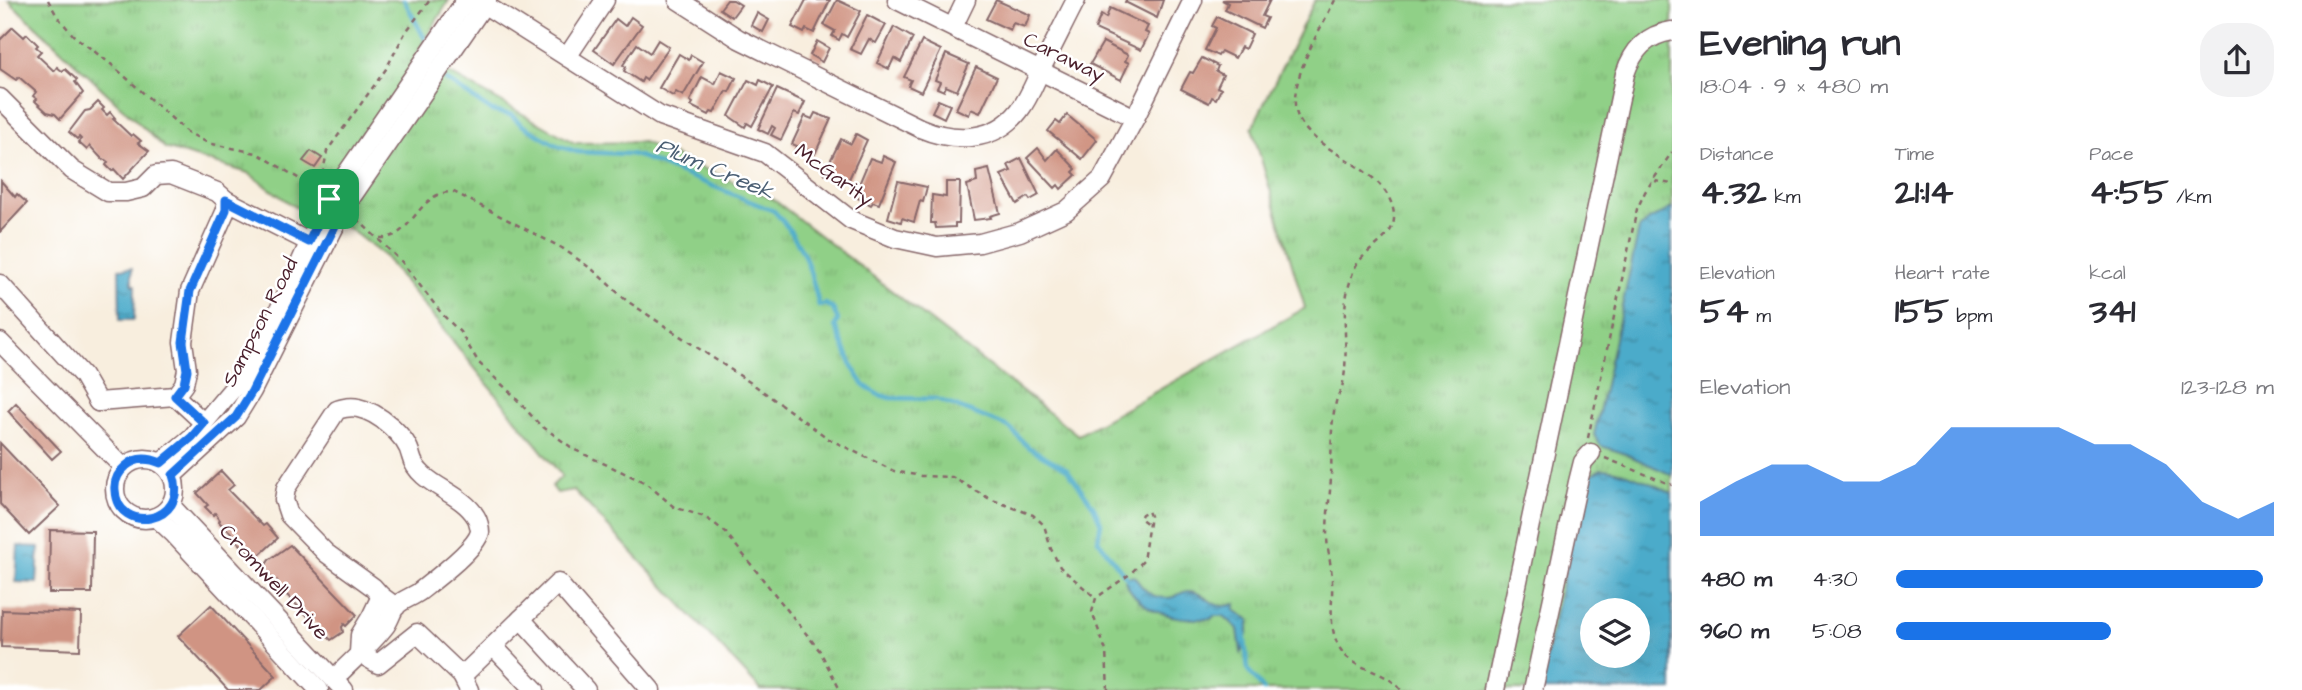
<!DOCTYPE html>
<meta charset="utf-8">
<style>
:root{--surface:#fff;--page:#f2f2f3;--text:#2b2b33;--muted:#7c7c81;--accent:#1a73e8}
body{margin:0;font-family:"Architects Daughter",sans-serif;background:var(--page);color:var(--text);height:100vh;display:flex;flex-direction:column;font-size:26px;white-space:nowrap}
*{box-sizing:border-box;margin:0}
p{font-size:23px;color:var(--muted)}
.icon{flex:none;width:38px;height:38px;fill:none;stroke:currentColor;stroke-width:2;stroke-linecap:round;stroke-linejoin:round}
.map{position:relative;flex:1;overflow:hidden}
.side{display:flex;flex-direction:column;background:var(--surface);width:630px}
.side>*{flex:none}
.controls{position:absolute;left:1580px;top:598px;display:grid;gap:14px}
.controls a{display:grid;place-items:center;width:70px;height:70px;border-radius:50%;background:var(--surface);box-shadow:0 7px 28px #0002;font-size:35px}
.pin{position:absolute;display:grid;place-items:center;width:60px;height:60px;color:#fff;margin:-30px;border-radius:14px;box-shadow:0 4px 10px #0006}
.round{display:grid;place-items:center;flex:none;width:74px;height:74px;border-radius:28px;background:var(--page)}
.overview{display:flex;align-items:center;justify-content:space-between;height:119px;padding:0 28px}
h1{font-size:38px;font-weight:800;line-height:52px}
.figures{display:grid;grid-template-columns:repeat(3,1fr);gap:10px;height:119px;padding:7px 28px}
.figures div{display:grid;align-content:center}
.figures b{font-size:35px;font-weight:800}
.figures small{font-size:19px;font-weight:400}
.figures p{font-size:19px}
.chart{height:196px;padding:14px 28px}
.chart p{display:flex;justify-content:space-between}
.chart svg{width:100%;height:126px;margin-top:7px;fill:var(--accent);opacity:.7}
ul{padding:0 28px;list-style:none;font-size:23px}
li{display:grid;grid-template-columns:112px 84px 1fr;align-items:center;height:52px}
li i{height:18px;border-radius:9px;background:var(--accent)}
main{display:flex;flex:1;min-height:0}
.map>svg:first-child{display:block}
.grass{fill:url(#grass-tufts);stroke:#6d7859;stroke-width:2;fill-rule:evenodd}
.water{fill:url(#water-ripples);stroke:#4a657a;stroke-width:2;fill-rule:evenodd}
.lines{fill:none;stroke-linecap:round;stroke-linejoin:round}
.stream{stroke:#4babca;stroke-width:4.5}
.building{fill:#d09483}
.minor-casing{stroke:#87676a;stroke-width:21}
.path{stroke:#87676a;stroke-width:2.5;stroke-dasharray:5 5;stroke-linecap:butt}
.minor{stroke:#fff;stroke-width:18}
.route-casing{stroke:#fff;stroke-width:14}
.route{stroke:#1a73e8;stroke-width:9}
.labels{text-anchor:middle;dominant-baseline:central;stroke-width:5;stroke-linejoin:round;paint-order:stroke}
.street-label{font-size:21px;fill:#4a1f2b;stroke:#fff}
.water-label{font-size:23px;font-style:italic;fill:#4a5e73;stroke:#fff}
</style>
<main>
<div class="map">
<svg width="1672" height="690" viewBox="0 0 1672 690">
<defs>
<pattern id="grass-tufts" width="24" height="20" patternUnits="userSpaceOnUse" patternTransform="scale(1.75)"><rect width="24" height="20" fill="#90d087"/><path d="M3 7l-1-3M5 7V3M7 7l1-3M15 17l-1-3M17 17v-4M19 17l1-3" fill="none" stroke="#7eb275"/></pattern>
<pattern id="water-ripples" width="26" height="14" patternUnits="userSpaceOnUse" patternTransform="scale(1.75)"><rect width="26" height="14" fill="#4babca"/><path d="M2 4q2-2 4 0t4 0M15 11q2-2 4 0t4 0" fill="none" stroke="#408ba4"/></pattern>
</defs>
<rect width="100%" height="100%" fill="#fff"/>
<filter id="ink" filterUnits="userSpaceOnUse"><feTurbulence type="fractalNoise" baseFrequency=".0143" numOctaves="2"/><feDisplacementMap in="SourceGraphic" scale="14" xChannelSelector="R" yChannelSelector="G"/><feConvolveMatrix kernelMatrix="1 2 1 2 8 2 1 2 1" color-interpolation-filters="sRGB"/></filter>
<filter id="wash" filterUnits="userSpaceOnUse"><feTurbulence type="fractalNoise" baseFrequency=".00686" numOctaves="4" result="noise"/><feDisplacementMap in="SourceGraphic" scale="28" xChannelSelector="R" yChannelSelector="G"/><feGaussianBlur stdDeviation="1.57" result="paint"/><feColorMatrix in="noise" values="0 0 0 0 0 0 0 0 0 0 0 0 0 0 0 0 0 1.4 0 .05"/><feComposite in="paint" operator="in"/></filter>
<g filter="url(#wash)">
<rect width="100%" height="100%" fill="#f8eede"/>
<path class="grass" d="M8,0H449L416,55L575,143L643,142L773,199L1078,435L1305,308L1252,128L1315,0H1672V690H761L574,490L557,493L552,486L562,476L384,256L352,231L309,204L305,209L295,207L248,173L165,148ZM1592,611H1638V656H1592Z"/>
<g class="water">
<polygon points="1672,208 1672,475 1623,453 1601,446 1594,435 1639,229 1649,220"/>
<polygon points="132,268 132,285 135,285 134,320 120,320 119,269"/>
<path d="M1601,469C1626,470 1649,483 1672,493V690H1539L1582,491L1589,476ZM1592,611H1638V656H1592Z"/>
<polygon points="18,546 39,547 37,583 16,582"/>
<path d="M1130,576L1135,577C1143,591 1156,601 1173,597C1181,594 1185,589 1194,592C1213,598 1212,611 1236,604L1234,610L1250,620L1244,647L1241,652L1238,629L1224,616H1214L1211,619C1177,620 1141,615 1125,581Z"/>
</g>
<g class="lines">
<g class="stream">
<polyline points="404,0 425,39"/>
<path d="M446,80L492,111L511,115L522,125L556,145L578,152L630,154L641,157L774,211C802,241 810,266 819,306L826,304L833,309L838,320L835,326L853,368L864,385L877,394L890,398L937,399L1009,427L1028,447L1067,469L1094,507L1101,523L1098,540L1130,582"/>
<polyline points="1244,631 1248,670 1264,690"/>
</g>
</g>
<g id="blocks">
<g class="building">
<polygon points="727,0 733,0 741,5 732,17 720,9"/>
<polygon points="806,0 830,0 814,33 806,29 804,33 792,27"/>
<polygon points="837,0 861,11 847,37 842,34 839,40 832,36 835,31 824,25"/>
<polygon points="996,0 1030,15 1025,27 1013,23 1010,30 986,19"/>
<polygon points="1126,0 1163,0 1157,18 1125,2"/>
<polygon points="1222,0 1270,0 1262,16 1267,18 1262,28 1225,10 1228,3"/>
<polygon points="1110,8 1148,26 1145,32 1149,34 1141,50 1095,29 1101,15 1106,18"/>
<polygon points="757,13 769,20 763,32 751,25"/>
<polygon points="867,15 886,25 876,43 869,39 861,54 850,49"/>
<polygon points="631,17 642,25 614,64 594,50 616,19 625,26"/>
<polygon points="1217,17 1252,34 1245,49 1241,47 1235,58 1221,51 1218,56 1205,50 1216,28 1212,26"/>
<polygon points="13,27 24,37 27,34 38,45 36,47 41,51 37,55 54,71 57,67 62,71 65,69 77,80 75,82 83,93 60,119 55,114 47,112 35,101 37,99 33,96 36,92 19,77 16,80 0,69 0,40"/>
<polygon points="894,27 913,38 901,62 894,58 889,69 877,63"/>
<polygon points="658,40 669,47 646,80 643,78 641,82 624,71 626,67 623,65 637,44 650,53"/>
<polygon points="817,41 829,48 822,62 810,55"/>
<polygon points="922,41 941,50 921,92 908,86 911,80 904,77"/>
<polygon points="1103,42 1128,55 1125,61 1129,63 1121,80 1090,64"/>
<polygon points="679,54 689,60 691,55 703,62 683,96 676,92 673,96 659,88"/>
<polygon points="946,54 969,64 957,91 946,86 944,91 937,88 940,82 935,80"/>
<polygon points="1202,58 1218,66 1216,71 1223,75 1217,87 1221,89 1216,99 1212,97 1209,103 1181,89 1190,72 1193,73"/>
<polygon points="976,67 997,77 980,113 971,109 969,115 956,109"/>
<polygon points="721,71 736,78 729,92 726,91 714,113 711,112 709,115 691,106 693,103 690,101 702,77 715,84"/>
<polygon points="748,80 758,85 760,80 773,87 752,126 747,123 745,127 729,116"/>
<polygon points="777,89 805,102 799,115 794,113 781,140 771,135 775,128 772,126 768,134 758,129"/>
<polygon points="938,100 950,105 944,118 932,112"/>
<polygon points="98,102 104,108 102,110 107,115 110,112 115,118 113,119 131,136 133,134 141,141 138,143 149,151 123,179 114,169 112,171 106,165 108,162 104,159 103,160 90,146 87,150 78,142 81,139 79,137 77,139 69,132 85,111 90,110"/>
<polygon points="815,113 831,119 815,154 807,150 805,155 795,150 797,146 792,144 805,116 812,119"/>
<polygon points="1067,115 1097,140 1082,159 1048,131 1056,121 1060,124"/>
<polygon points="856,134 867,140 848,181 841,177 839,181 824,173 841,139 851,144"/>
<polygon points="1038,148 1047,160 1057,149 1076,169 1073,172 1076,175 1061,189 1058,185 1055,188 1027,158"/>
<polygon points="311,151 322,158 315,168 303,161"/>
<polygon points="883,156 896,162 879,204 873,202 871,205 854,196 870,158 881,162"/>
<polygon points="1021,158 1039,195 1030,200 1028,197 1017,204 1001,175 1011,171 1008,165"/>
<polygon points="989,169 1000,213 990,216 991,218 974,220 967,185 977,182 976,172"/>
<polygon points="1,181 15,197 17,194 27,203 0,232"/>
<polygon points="898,181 927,187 923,202 920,201 914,222 902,218 901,222 888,218"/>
<polygon points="946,182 960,182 959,223 955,223 955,227 936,228 935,223 931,223 932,195 946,197"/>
<polygon points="16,403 61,451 52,459 8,411"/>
<polygon points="0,443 60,506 29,535 0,504"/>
<polygon points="221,471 234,485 228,490 263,526 266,524 278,538 255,559 237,541 238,539 219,522 220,520 215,513 213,515 205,507 208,505 197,493"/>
<polygon points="50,530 93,531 92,593 49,593"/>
<polygon points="290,545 357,615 346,626 344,624 342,627 343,632 331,640 279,587 277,581 276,583 263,569 269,560"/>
<polygon points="211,605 276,676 261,690 228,690 178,636"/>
<polygon points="2,610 81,613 80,650 1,647"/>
</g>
</g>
</g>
<g filter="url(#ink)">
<use href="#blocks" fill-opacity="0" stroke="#87676a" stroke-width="2"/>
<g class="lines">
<defs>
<g id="minor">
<polyline points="477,0 660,116 765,153 851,220 895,238 937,247 980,243 1020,232 1066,211 1102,179 1135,118 1193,0"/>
<path d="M678,0L739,39L920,128C953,142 994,143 1019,111C1030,97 1036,79 1044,63C1055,42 1065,21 1076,0"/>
<polyline points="897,0 1135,118"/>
<polyline points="953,27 966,0"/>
<polyline points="567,57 605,0"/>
<polyline points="0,98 72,170 108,192 126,192 143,188 156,175 171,174 217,192 226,200 226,210 190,291 183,342 187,370 184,384 175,396"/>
<polyline points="226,200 309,242"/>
<polyline points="0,284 83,376 98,402"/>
<polyline points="0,342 123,467"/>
<polyline points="98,402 175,396 204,423"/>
<circle cx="145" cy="489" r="30"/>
<polyline points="161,463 192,437 256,361 329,199 466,0"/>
<polyline points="173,475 236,417 252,391 344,208 487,0"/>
<polyline points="171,506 344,690"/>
<polyline points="156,517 175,535 319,690"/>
<polyline points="521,619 586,690"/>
<polyline points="493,646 535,690"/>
<polyline points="359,653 378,664 417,633 462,676 469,690"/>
<polyline points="359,653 360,635 371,617 381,596"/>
<polyline points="462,676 558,583 651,690"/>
<path d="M334,679C350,662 371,645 386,625C390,619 392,611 396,606C402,600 412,597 419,592C433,581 476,549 480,532C480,528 478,520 476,517C461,491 418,485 411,456C407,436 378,412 358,408C351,406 344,408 337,410L286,488L284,500L289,515L326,553L373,587L381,596L396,607"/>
<path d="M1495,690L1625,74C1633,50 1646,35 1672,31"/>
<polyline points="1533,690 1578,482 1583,462 1591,453"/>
</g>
</defs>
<use href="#minor" class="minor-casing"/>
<g class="path">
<polyline points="48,0 57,16 73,35 112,65 187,132 208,143 257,153 316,189"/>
<path d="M1335,0C1320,30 1298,64 1295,98C1291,153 1387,158 1394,214C1396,236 1373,245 1361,259C1355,264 1352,275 1350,282C1339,316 1350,350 1343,383C1342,389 1337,396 1336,402C1330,426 1332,452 1331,477C1330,496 1327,515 1327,535C1327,551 1332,566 1332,582C1333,604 1328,624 1338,645C1351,672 1385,668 1401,690"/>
<polyline points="1655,181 1672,184"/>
<polyline points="321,184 327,151 386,69 405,33 430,0"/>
<polyline points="357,219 402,262 442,314 460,332 479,363 511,393 539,424 575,450 646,483 674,507 702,516 714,523 726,533 820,651 840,690"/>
<path d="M380,238C413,240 417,190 454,192L562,248L593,270L627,301L754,385L829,439L894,471L921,476L952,477L990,499L1033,515L1044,525L1051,549L1060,567L1096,598"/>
<polyline points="1588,438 1637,209 1645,192 1672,152"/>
<polyline points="1605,458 1672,485"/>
<polyline points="1108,690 1106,651 1092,612 1096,598 1130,574 1143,561 1150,516 1148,511 1142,514 1140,518 1148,524"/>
</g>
<use href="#minor" class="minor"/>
</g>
</g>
<g class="lines" filter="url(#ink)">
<defs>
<path id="route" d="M329,199L344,208L252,391L236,417L173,475C190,523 117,536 115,490C114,480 119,472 126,466C136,457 149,458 161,463L192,437L204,423L175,396L184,384L187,370L183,342L190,291L226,210V200L309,242Z"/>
</defs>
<use href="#route" class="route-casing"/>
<use href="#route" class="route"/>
</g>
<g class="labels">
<g class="street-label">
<text transform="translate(1064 57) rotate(26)">Caraway</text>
<text transform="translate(834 175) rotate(36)">McGarity</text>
<text transform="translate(260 322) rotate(-63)">Sampson Road</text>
<text transform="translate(274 582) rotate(47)">Cromwell Drive</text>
</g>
<g class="water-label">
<text transform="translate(715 169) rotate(23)">Plum Creek</text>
</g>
</g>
</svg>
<div class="controls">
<a><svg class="icon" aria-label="layers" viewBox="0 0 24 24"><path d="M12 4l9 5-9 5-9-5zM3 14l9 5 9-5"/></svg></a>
</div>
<div class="pin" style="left:329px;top:199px;background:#1e9e55"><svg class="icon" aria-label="arrive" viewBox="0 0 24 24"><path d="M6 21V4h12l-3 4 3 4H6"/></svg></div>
</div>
<section class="side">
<div class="overview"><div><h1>Evening run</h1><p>18:04 · 9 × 480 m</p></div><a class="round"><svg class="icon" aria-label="share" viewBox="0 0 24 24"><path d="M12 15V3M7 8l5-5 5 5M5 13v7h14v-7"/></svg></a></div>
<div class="figures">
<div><p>Distance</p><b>4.32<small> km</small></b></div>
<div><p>Time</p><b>21:14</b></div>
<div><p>Pace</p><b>4:55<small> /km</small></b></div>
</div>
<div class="figures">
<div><p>Elevation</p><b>54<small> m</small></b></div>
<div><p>Heart rate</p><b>155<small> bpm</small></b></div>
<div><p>kcal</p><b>341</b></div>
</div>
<div class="chart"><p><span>Elevation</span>123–128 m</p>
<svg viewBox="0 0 160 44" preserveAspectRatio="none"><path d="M0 44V32L10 25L20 19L30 19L40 25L50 25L60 19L70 6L80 6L90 6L100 6L110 12L120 12L130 19L140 32L150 38L160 32V44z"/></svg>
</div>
<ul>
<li><b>480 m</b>4:30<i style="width:97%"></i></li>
<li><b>960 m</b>5:08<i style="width:57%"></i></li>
</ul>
</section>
</main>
